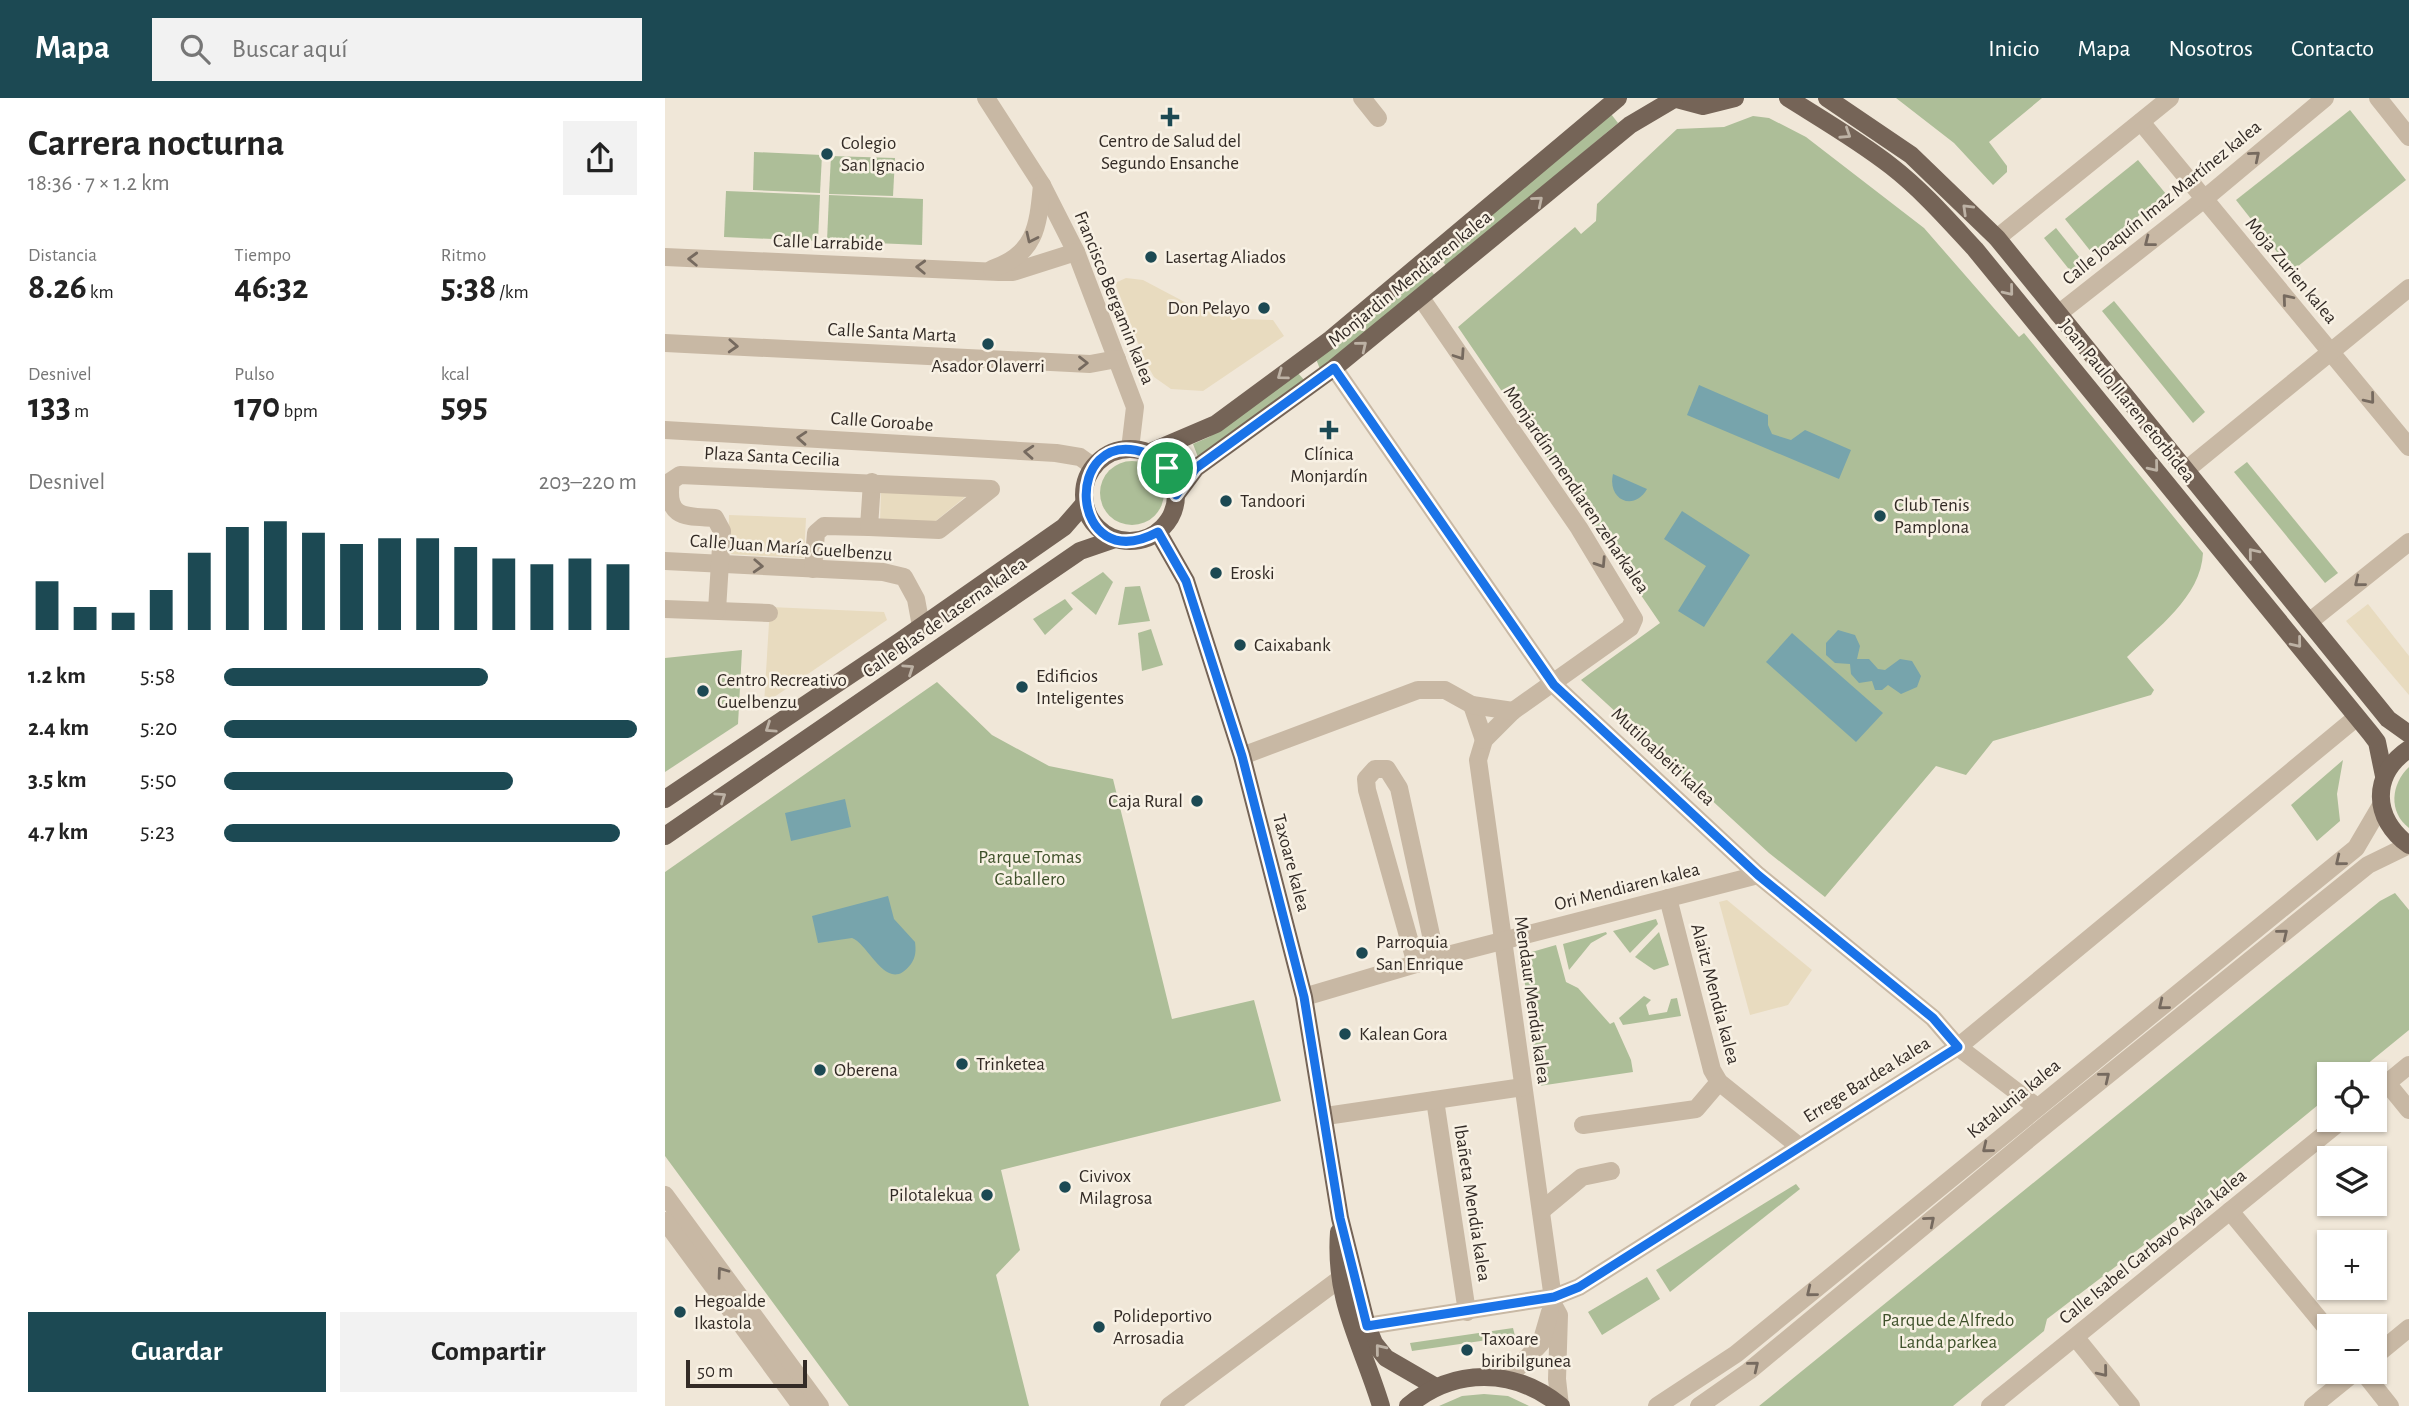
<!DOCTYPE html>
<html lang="es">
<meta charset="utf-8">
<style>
:root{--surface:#fff;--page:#f2f2f2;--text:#222;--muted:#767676;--accent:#1c4953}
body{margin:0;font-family:"Alegreya Sans",sans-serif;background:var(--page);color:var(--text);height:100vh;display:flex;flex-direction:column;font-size:26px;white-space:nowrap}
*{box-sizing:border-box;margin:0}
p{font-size:23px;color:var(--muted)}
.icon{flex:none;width:38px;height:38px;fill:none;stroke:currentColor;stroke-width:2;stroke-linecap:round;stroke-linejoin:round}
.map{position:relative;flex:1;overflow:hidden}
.side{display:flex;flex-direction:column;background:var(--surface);width:665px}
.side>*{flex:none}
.controls{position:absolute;left:1652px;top:964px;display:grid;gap:14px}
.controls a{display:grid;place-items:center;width:70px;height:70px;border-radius:0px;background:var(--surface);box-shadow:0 2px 5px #0004;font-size:35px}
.scale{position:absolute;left:21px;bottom:18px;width:121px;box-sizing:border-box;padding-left:7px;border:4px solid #332b26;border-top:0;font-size:19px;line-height:24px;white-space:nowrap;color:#332b26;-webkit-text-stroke:5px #f8f1e4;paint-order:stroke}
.pin{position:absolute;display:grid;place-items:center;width:60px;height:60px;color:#fff;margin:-30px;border:4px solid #fff;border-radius:50%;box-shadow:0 2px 7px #0007}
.round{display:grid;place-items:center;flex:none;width:74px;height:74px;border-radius:0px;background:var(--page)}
.summary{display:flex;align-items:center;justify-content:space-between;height:119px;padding:0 28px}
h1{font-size:38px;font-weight:600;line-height:52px}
.stats{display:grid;grid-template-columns:repeat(3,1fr);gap:10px;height:119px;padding:7px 28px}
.stats div{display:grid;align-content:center}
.stats b{font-size:35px;font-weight:600}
.stats small{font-size:19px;font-weight:400}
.stats p{font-size:19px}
.chart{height:196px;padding:14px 28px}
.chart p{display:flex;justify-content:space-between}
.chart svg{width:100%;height:126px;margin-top:7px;stroke:var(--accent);stroke-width:6}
.button{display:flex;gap:14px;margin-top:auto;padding:14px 28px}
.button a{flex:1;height:80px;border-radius:0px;background:var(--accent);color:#fff;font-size:28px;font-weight:600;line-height:80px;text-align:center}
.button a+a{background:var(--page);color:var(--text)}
ul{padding:0 28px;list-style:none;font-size:23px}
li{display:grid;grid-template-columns:112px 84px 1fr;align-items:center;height:52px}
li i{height:18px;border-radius:9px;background:var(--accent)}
header{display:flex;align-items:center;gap:42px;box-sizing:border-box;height:98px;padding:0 35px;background:var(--accent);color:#fff}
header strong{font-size:33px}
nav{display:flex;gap:38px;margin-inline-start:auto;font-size:24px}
.search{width:490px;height:63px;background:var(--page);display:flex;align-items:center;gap:18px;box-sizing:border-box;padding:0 24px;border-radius:0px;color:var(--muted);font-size:26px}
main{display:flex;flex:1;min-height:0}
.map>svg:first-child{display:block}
.green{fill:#adbe98}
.plaza{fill:#e8dbbf}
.water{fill:#77a4ac}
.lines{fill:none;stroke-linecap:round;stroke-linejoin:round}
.minor{stroke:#c8b8a4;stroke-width:18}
.major{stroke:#756457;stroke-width:18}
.oneway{stroke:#bdb2a5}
.oneway2{stroke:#766a5f}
.route-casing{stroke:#fff;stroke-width:14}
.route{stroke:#1a73e8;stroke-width:9}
.poi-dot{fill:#1c4953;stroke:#f8f1e4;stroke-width:2.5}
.labels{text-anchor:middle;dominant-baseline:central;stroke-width:5;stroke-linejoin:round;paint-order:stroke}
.poi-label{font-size:19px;fill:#332b26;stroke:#f8f1e4;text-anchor:start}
.street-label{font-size:19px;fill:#332b26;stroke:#f8f1e4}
.park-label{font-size:19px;fill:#3e512a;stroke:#f8f1e4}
</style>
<header>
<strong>Mapa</strong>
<div class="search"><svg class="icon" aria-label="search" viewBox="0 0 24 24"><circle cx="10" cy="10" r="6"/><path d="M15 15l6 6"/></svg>Buscar aquí</div>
<nav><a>Inicio</a><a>Mapa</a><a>Nosotros</a><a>Contacto</a></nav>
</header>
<main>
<section class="side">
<div class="summary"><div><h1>Carrera nocturna</h1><p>18:36 · 7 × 1.2 km</p></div><a class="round"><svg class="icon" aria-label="share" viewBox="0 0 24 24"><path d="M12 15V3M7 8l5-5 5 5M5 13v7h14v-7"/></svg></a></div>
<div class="stats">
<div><p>Distancia</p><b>8.26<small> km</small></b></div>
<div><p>Tiempo</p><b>46:32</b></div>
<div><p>Ritmo</p><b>5:38<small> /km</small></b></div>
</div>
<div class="stats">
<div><p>Desnivel</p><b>133<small> m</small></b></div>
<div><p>Pulso</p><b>170<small> bpm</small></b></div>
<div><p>kcal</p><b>595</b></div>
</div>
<div class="chart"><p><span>Desnivel</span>203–220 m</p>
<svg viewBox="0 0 160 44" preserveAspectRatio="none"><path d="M5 44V27M15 44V36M25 44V38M35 44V30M45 44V17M55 44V8M65 44V6M75 44V10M85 44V14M95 44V12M105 44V12M115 44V15M125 44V19M135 44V21M145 44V19M155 44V21"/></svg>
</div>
<ul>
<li><b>1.2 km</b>5:58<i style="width:64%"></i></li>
<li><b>2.4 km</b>5:20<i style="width:100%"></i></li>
<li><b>3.5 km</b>5:50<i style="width:70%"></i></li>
<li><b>4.7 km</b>5:23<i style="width:96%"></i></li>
</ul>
<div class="button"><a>Guardar</a><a>Compartir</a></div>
</section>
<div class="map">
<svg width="1744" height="1308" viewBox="0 0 1744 1308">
<rect width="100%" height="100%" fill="#f0e7d8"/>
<g class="green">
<polygon points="1231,0 1377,0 1324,44 1342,68 1342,74 1328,87 1289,45"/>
<polygon points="1685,12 1741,82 1627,173 1571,102"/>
<polygon points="946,16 953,25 782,169 775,160"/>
<path d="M1088,18L1104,20L1141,39L1259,130L1354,239L1359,235L1538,455C1536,499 1491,531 1462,559L1489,592L1486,597L1328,643L1301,677L1271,668L1160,799L1104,755L916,582L995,525L793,229L910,129L916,136L931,123L932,106L1012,31L1059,29Z"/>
<polygon points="89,54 157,57 155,95 88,92"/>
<polygon points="166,58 230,60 228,98 164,96"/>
<polygon points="1473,62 1501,96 1427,155 1400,121"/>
<polygon points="61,93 155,97 153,143 59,139"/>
<polygon points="164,97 258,101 257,147 162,143"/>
<polygon points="1391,130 1419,165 1407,175 1379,140"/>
<polygon points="763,169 771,179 655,271 651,261"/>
<polygon points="1449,203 1540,314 1528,325 1437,213"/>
<polygon points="632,274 640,283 533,359 528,346 544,339"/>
<circle cx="467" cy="395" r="32"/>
<polygon points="1582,364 1673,475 1660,485 1569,374"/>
<polygon points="438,474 448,484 431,517 406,495"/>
<polygon points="475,488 485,523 453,527 460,489"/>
<polygon points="400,501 408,511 380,537 368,521"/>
<polygon points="486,531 498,567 477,573 473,535"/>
<polygon points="77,552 73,626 0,674 0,560"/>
<polygon points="272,584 327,637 384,668 448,681 507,921 589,902 616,1003 336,1072 355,1152 331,1177 364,1308 184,1308 0,1058 0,774"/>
<polygon points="1678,662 1672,696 1675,723 1652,743 1626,707"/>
<path d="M1744,669V730C1723,714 1726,686 1744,669Z"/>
<polygon points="1730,795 1744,812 1744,932 1690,976 1664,976 1664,998 1526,1111 1382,1221 1379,1233 1288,1308 1094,1308 1715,803"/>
<polygon points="991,821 993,826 965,855 948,833"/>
<polygon points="941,834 942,836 926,845 904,872 898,846"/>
<polygon points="994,834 1004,867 989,872 970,859"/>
<polygon points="891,847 901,884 913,890 945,926 949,924 966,962 968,974 874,988 856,857"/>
<polygon points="979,898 986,902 981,907 984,917 1002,914 1006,901 1012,900 1016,918 958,927 954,920"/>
<polygon points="1131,1086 1135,1091 1005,1194 991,1172"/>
<polygon points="982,1179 995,1201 937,1237 923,1214"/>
<polygon points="848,1230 850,1238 747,1253 745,1245"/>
<polygon points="819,1296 843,1298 864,1308 774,1308 797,1298"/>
</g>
<g class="plaza">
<polygon points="461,180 478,182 531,210 578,221 608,222 619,238 538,293 506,291 489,279 480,263 450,185"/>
<polygon points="216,392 305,395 267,426 215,425"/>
<polygon points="64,417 141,420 139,460 63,456"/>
<polygon points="1703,506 1744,558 1744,597 1681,523"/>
<polygon points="105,509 219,514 222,522 99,606"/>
<polygon points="1062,802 1147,872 1123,907 1085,917 1054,804"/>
</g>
<g class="water">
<polygon points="1034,287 1103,317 1103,327 1107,336 1126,342 1140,332 1186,352 1174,381 1022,317"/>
<path d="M948,376L982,391C969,414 942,402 948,376Z"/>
<polygon points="1017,413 1085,457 1039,529 1013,513 1041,468 999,441"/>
<polygon points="1173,532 1190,537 1195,548 1192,561 1204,561 1213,571 1220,572 1235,561 1247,563 1256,578 1252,589 1236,596 1223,587 1217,592 1210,592 1207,583 1194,585 1186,576 1185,566 1170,565 1161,557 1161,545"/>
<polygon points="1127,535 1218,615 1191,644 1101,564"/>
<polygon points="180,701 186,729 126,743 120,715"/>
<path d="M223,798L229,821L250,844C251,852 251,859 246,866C222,898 205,847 187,840L153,845L147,818Z"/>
</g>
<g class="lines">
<g class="minor">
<polyline points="321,0 377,87 411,154 470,309 465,351"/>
<polyline points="697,0 713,20"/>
<polyline points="1713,0 1744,39"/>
<polyline points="1476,24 1744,349"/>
<polyline points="1332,140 1505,0"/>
<polyline points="0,159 334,174 348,174 411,154"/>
<path d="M327,171C371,156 373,128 377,87"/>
<polyline points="756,200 914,430 969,521 965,530 848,613 819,642 813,662 889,1208 894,1217 892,1281 895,1308"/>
<polyline points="1393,216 1538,102 1660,0"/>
<polyline points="0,245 425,266 452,261"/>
<polyline points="669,270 889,587 1093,777 1268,920 1293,949 1372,1009"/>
<polyline points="0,332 391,355 415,359 429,369"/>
<polyline points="1521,372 1744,190"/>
<polyline points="0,463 218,474 239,479 251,501 256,528"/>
<polyline points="148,471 151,435 159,428 204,429 207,384"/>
<polyline points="0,511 104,515"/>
<path d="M52,512L57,433L50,420C22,418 0,422 6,383L15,377L326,391L274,432L204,429"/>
<polyline points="1644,524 1744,444"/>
<polyline points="807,607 819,642"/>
<polyline points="577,658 753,592 780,592 807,607 848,613"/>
<polyline points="1003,800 1047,972 1054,984 1135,1049"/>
<polyline points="751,866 702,692 701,681 710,671 722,671 734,690 771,860"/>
<polyline points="639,899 771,860 1093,777"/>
<polyline points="1722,985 1744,1012"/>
<polyline points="1710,995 1744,967"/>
<polyline points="770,1002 802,1214"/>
<polyline points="661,1018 858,989"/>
<polyline points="918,1027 1031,1011 1054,984"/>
<polyline points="0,1097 155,1308"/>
<polyline points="876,1113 917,1079 946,1073"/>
<polyline points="1565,1113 1664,1233"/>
<polyline points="0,1123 136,1308"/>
<polyline points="702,1228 889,1199 914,1189 1293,949 1692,619"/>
<polyline points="1411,1240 1466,1308"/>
<polyline points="1710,1258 1744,1230"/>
<polyline points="1698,1274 1725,1308"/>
<polyline points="843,1280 876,1245 885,1214"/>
<polyline points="504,1308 676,1180"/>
<polyline points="992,1308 1071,1256 1691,750 1715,709"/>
<polyline points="1034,1308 1084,1273 1382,1026 1703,767 1744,747"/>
<polyline points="1325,1308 1677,1022"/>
<polyline points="1648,1308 1690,1274"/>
</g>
<g class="major">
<polyline points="1008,0 1038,8 1070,0"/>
<path d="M1123,0C1158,22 1194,43 1226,68C1257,92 1284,123 1310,151L1706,636L1712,644L1719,678"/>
<polyline points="1162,0 1246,57 1332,140 1723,621 1744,636"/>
<circle cx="465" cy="397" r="46"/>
<polyline points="483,355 551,326 666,241 953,0"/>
<polyline points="511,397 531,370 669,270 965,27 1009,1"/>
<polyline points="493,434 521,483 577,658 639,899 675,1120 702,1228 709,1245 721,1260 771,1289"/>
<path d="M1744,651C1706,676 1707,721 1744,747"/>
<polyline points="0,701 234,544 399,429 419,406"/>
<polyline points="0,738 415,453 450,441"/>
<path d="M674,1134C669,1204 697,1245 716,1308"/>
<path d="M743,1308C790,1269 849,1270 896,1308"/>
</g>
</g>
<defs><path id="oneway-chevron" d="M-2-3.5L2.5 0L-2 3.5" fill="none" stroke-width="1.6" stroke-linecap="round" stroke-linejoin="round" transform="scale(1.75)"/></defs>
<g class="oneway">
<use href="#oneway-chevron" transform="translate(1181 36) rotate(33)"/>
<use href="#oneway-chevron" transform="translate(873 103) rotate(-40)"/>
<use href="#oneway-chevron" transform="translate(1302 111) rotate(-136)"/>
<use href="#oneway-chevron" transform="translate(1344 193) rotate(51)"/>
<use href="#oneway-chevron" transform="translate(697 248) rotate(-39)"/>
<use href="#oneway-chevron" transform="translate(617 277) rotate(144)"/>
<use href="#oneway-chevron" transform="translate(1489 369) rotate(51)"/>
<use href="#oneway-chevron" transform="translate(1588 455) rotate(-129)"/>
<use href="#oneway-chevron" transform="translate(1632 545) rotate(51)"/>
<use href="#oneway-chevron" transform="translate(244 571) rotate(-34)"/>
<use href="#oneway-chevron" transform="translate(105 630) rotate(146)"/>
<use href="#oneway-chevron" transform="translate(56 699) rotate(-34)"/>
<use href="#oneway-chevron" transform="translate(715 1251) rotate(-129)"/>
</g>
<g class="oneway2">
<use href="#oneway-chevron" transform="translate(1590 58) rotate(-40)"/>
<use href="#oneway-chevron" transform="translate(366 140) rotate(115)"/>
<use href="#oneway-chevron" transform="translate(1484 144) rotate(142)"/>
<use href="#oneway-chevron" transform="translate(28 161) rotate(-178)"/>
<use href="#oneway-chevron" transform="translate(256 169) rotate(-178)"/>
<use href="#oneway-chevron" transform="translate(1622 201) rotate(-130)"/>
<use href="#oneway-chevron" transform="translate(68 248) rotate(3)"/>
<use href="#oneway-chevron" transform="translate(795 257) rotate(56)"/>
<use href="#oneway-chevron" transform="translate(418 265)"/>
<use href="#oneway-chevron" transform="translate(1705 301) rotate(51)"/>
<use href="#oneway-chevron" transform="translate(137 340) rotate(-176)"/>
<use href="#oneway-chevron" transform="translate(364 354) rotate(-176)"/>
<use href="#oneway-chevron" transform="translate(936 465) rotate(57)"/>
<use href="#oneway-chevron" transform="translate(93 468) rotate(3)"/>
<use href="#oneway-chevron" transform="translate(1694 484) rotate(141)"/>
<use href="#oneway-chevron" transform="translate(1675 763) rotate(141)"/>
<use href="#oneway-chevron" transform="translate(1618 836) rotate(-39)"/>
<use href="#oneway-chevron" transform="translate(1498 907) rotate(141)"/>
<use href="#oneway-chevron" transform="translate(1440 979) rotate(-39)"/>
<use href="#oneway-chevron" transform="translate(1322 1050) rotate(141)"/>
<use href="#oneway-chevron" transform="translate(1265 1123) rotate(-40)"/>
<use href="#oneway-chevron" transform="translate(57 1174) rotate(-126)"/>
<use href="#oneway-chevron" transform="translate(1146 1194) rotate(141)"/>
<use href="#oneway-chevron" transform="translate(1089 1268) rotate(-39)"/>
<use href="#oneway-chevron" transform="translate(1438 1274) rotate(51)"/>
</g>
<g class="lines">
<defs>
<path id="route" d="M669,270L889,587L1093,777L1268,920L1293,949L914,1189L889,1199L702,1228L675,1120L639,899L577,658L521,483L493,434C403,482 396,326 481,355C500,361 509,379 511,397L531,370Z"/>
</defs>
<use href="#route" class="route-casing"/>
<use href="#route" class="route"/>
</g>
<g class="poi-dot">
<path d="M501.5 8.5h7v7h7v7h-7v7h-7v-7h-7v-7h7z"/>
<circle cx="162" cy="56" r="7"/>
<circle cx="486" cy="159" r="7"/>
<circle cx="599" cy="210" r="7"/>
<circle cx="323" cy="246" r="7"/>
<path d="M660.5 321.5h7v7h7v7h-7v7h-7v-7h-7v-7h7z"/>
<circle cx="561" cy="403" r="7"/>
<circle cx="1215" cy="418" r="7"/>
<circle cx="551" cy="475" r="7"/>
<circle cx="575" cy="547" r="7"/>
<circle cx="357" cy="589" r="7"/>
<circle cx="38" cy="593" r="7"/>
<circle cx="532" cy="703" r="7"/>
<circle cx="697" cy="855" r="7"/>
<circle cx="680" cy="936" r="7"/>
<circle cx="297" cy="966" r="7"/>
<circle cx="155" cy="972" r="7"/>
<circle cx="400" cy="1089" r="7"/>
<circle cx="322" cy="1097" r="7"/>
<circle cx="15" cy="1214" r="7"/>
<circle cx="434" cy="1229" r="7"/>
<circle cx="802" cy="1252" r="7"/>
</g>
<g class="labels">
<g class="poi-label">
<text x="505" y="43" text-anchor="middle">Centro de Salud del<tspan x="505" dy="22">Segundo Ensanche</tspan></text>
<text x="176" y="45">Colegio<tspan x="176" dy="22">San Ignacio</tspan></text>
<text x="500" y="159">Lasertag Aliados</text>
<text x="585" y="210" text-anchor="end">Don Pelayo</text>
<text x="323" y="268" text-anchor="middle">Asador Olaverri</text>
<text x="664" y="356" text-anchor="middle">Clínica<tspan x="664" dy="22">Monjardín</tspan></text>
<text x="575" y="403">Tandoori</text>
<text x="1229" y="407">Club Tenis<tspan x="1229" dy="22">Pamplona</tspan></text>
<text x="565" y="475">Eroski</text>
<text x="589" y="547">Caixabank</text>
<text x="371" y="578">Edificios<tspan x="371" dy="22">Inteligentes</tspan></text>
<text x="52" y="582">Centro Recreativo<tspan x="52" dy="22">Guelbenzu</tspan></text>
<text x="518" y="703" text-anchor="end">Caja Rural</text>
<text x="711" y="844">Parroquia<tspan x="711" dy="22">San Enrique</tspan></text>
<text x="694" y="936">Kalean Gora</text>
<text x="311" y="966">Trinketea</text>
<text x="169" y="972">Oberena</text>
<text x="414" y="1078">Civivox<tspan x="414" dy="22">Milagrosa</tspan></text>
<text x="308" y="1097" text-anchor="end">Pilotalekua</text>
<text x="29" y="1203">Hegoalde<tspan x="29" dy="22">Ikastola</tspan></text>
<text x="448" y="1218">Polideportivo<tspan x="448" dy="22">Arrosadia</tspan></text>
<text x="816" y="1241">Taxoare<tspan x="816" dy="22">biribilgunea</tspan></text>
</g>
<g class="street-label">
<text transform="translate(1497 105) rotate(-39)">Calle Joaquín Imaz Martínez kalea</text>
<text transform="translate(163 145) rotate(2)">Calle Larrabide</text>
<text transform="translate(1626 173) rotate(50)">Moja Zurien kalea</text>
<text transform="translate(745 181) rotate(-39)">Monjardin Mendiaren kalea</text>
<text transform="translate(449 200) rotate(68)">Francisco Bergamin kalea</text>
<text transform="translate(227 235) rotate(3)">Calle Santa Marta</text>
<text transform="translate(1462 303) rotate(51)">Joan Paulo II.aren etorbidea</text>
<text transform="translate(217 324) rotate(4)">Calle Goroabe</text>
<text transform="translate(107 359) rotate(3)">Plaza Santa Cecilia</text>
<text transform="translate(911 392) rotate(56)">Monjardín mendiaren zeharkalea</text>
<text transform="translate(126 450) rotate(4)">Calle Juan María Guelbenzu</text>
<text transform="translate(280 520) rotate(-35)">Calle Blas de Laserna kalea</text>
<text transform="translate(998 659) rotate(43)">Mutiloabeiti kalea</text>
<text transform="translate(626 765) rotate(75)">Taxoare kalea</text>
<text transform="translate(962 789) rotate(-14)">Ori Mendiaren kalea</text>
<text transform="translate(1050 896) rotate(75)">Alaitz Mendia kalea</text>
<text transform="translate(867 902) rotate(82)">Mendaur Mendia kalea</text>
<text transform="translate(1202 982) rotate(-32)">Errege Bardea kalea</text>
<text transform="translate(1349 1001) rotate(-39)">Katalunia kalea</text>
<text transform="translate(807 1105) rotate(81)">Ibañeta Mendia kalea</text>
<text transform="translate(1488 1149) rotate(-39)">Calle Isabel Garbayo Ayala kalea</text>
</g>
<g class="park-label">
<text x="365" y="759">Parque Tomas<tspan x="365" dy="22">Caballero</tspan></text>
<text x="1283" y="1222">Parque de Alfredo<tspan x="1283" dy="22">Landa parkea</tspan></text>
</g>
</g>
</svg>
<div class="controls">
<a><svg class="icon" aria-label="locate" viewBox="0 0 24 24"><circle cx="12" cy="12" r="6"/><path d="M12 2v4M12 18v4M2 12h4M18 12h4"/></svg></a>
<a><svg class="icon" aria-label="layers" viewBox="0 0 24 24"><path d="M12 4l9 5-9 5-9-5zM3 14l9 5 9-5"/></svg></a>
<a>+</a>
<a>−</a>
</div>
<div class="scale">50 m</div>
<div class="pin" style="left:502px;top:370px;background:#1e9e55"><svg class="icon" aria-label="arrive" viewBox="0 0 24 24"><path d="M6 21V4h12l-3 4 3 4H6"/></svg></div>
</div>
</main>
